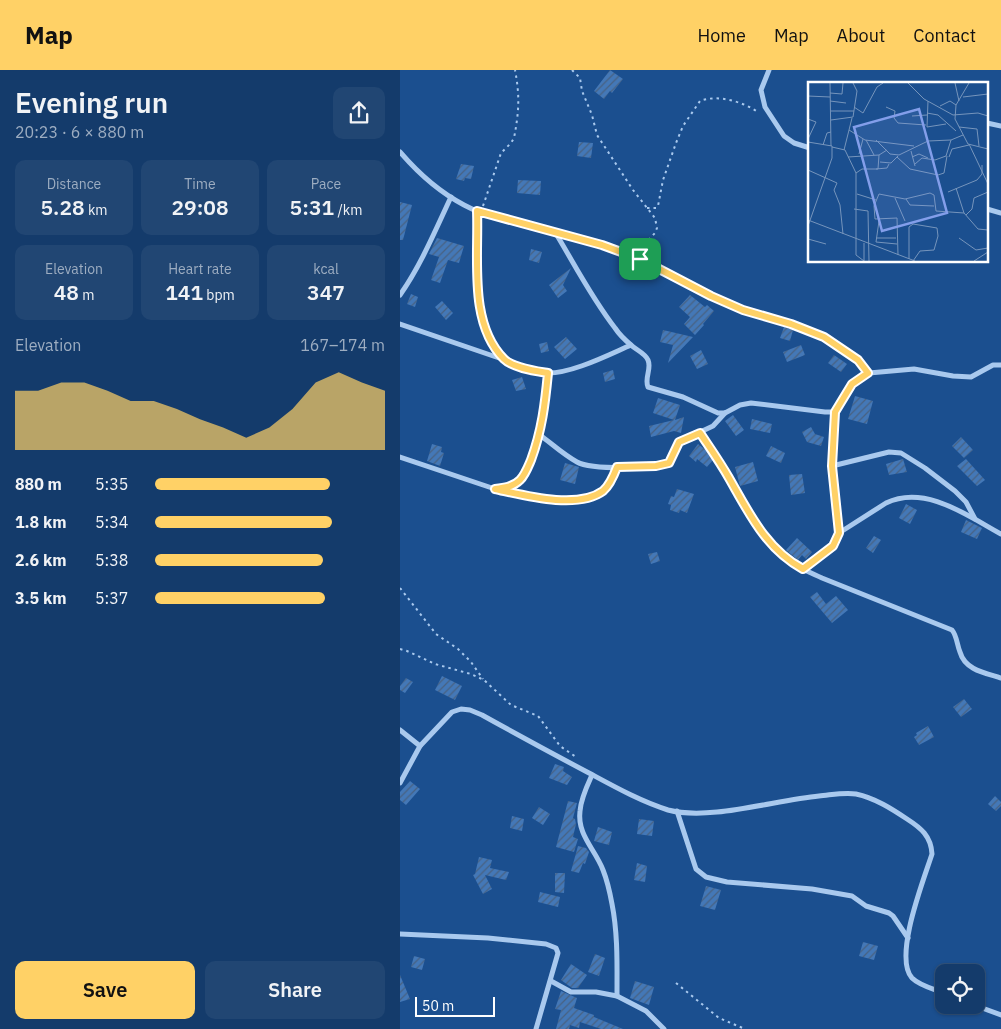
<!DOCTYPE html>
<meta charset="utf-8">
<style>
:root{--surface:#143b6b;--page:#214673;--text:#f1f3f6;--muted:#9dadc1;--line:#33557e;--accent:#ffd166}
body{margin:0;font-family:"IBM Plex Sans",sans-serif;background:var(--page);color:var(--text);height:100vh;display:flex;flex-direction:column;font-size:19px;white-space:nowrap}
*{box-sizing:border-box;margin:0}
p{font-size:16px;color:var(--muted)}
.icon{flex:none;width:28px;height:28px;fill:none;stroke:currentColor;stroke-width:2;stroke-linecap:round;stroke-linejoin:round}
.map{position:relative;flex:1;overflow:hidden}
.drawer{display:flex;flex-direction:column;background:var(--surface);width:400px}
.drawer>*{flex:none}
.controls{position:absolute;left:535px;top:894px;display:grid;gap:10px}
.controls a{display:grid;place-items:center;width:50px;height:50px;border-radius:10px;background:var(--surface);box-shadow:0 1px 4px #0004,0 0 0 1px var(--line);font-size:25px}
.scale{position:absolute;left:15px;bottom:12px;width:80px;box-sizing:border-box;padding-left:5px;border:2px solid #fff;border-top:0;font-size:14px;line-height:18px;white-space:nowrap;color:#fff;-webkit-text-stroke:4px #1b4f8f;paint-order:stroke}
.pin{position:absolute;display:grid;place-items:center;width:42px;height:42px;color:#fff;margin:-21px;border-radius:10px;box-shadow:0 2px 8px #0006}
.round{display:grid;place-items:center;flex:none;width:52px;height:52px;border-radius:10px;background:var(--page)}
.headline{display:flex;align-items:center;justify-content:space-between;height:85px;padding:0 15px}
h1{font-size:28px;font-weight:600;line-height:38px}
.metrics{display:grid;grid-template-columns:repeat(3,1fr);gap:8px;height:85px;padding:5px 15px}
.metrics div{display:grid;align-content:center;border-radius:10px;background:var(--page);text-align:center}
.metrics b{font-size:21px;font-weight:600}
.metrics small{font-size:14px;font-weight:400}
.metrics p{font-size:14px}
.chart{height:140px;padding:10px 15px}
.chart p{display:flex;justify-content:space-between}
.chart svg{width:100%;height:90px;margin-top:5px;fill:var(--accent);opacity:.7}
.primary-button{display:flex;gap:10px;margin-top:auto;padding:10px 15px}
.primary-button a{flex:1;height:58px;border-radius:10px;background:var(--accent);color:#111;font-size:20px;font-weight:600;line-height:58px;text-align:center}
.primary-button a+a{background:var(--page);color:var(--text)}
ul{padding:0 15px;list-style:none;font-size:16px}
li{display:grid;grid-template-columns:80px 60px 1fr;align-items:center;height:38px}
li i{height:12px;border-radius:6px;background:var(--accent)}
header{display:flex;align-items:center;gap:30px;box-sizing:border-box;height:70px;padding:0 25px;background:var(--accent);color:#111}
header strong{font-size:24px}
nav{display:flex;gap:28px;margin-inline-start:auto;font-size:18px}
main{display:flex;flex:1;min-height:0}
.map>svg:first-child{display:block}
.building{fill:url(#building-hatch)}
.lines{fill:none;stroke-linecap:round;stroke-linejoin:round}
.path{stroke:#a9c9ee;stroke-width:2;stroke-dasharray:2.5 4;stroke-linecap:butt}
.minor{stroke:#a9c9ee;stroke-width:5}
.route-casing{stroke:#fff;stroke-width:10}
.route{stroke:#ffd166;stroke-width:6}
.inset-road{fill:none;stroke:#7695bc;stroke-width:1}
.view{fill:#839eea;fill-opacity:0.15;stroke:#839eea;stroke-width:2.5}
.inset-edge{fill:none;stroke:#fff;stroke-width:2.5}
</style>
<header>
<strong>Map</strong>
<nav><a>Home</a><a>Map</a><a>About</a><a>Contact</a></nav>
</header>
<main>
<section class="drawer">
<div class="headline"><div><h1>Evening run</h1><p>20:23 · 6 × 880 m</p></div><a class="round"><svg class="icon" aria-label="share" viewBox="0 0 24 24"><path d="M12 15V3M7 8l5-5 5 5M5 13v7h14v-7"/></svg></a></div>
<div class="metrics">
<div><p>Distance</p><b>5.28<small> km</small></b></div>
<div><p>Time</p><b>29:08</b></div>
<div><p>Pace</p><b>5:31<small> /km</small></b></div>
</div>
<div class="metrics">
<div><p>Elevation</p><b>48<small> m</small></b></div>
<div><p>Heart rate</p><b>141<small> bpm</small></b></div>
<div><p>kcal</p><b>347</b></div>
</div>
<div class="chart"><p><span>Elevation</span>167–174 m</p>
<svg viewBox="0 0 160 44" preserveAspectRatio="none"><path d="M0 44V15L10 15L20 11L30 11L40 15L50 20L60 20L70 24L80 29L90 33L100 38L110 33L120 24L130 11L140 6L150 11L160 15V44z"/></svg>
</div>
<ul>
<li><b>880 m</b>5:35<i style="width:76%"></i></li>
<li><b>1.8 km</b>5:34<i style="width:77%"></i></li>
<li><b>2.6 km</b>5:38<i style="width:73%"></i></li>
<li><b>3.5 km</b>5:37<i style="width:74%"></i></li>
</ul>
<div class="primary-button"><a>Save</a><a>Share</a></div>
</section>
<div class="map">
<svg width="601" height="959" viewBox="0 0 601 959">
<defs>
<pattern id="building-hatch" width="6" height="6" patternUnits="userSpaceOnUse" patternTransform="scale(1.25)"><rect width="6" height="6" fill="#4478b7"/><path d="M-1 1l2-2M0 6l6-6M5 7l2-2" fill="none" stroke="#486282"/></pattern>
</defs>
<rect width="100%" height="100%" fill="#1b4f8f"/>
<g class="building">
<polygon points="210,0 223,9 212,23 210,21 204,29 194,21"/>
<polygon points="179,72 193,73 191,88 177,86"/>
<polygon points="61,94 74,96 71,109 65,108 64,111 56,109"/>
<polygon points="118,110 141,111 140,125 117,123"/>
<polygon points="0,132 12,135 3,170 0,170"/>
<polygon points="37,168 64,176 59,193 48,190 40,213 31,210 39,187 29,184"/>
<polygon points="131,179 142,182 139,193 129,190"/>
<polygon points="171,198 163,215 167,221 158,228 149,215"/>
<polygon points="11,224 18,227 15,237 7,234"/>
<polygon points="290,225 305,237 307,235 314,241 303,254 304,255 295,265 284,254 290,247 279,237"/>
<polygon points="42,231 53,243 46,250 35,237"/>
<polygon points="384,257 393,260 390,271 380,268"/>
<polygon points="263,260 293,267 268,293 273,275 260,272"/>
<polygon points="166,267 177,279 165,289 154,277"/>
<polygon points="147,272 149,281 141,283 139,274"/>
<polygon points="401,275 405,285 387,292 383,282"/>
<polygon points="301,280 308,294 297,299 290,286"/>
<polygon points="434,285 447,294 441,302 428,293"/>
<polygon points="213,300 215,309 205,312 203,303"/>
<polygon points="122,307 126,319 116,321 112,310"/>
<polygon points="455,326 473,331 467,354 448,349"/>
<polygon points="258,328 280,335 275,350 284,347 281,363 274,361 251,367 249,356 274,350 253,343"/>
<polygon points="333,345 344,360 336,366 325,351"/>
<polygon points="352,349 372,354 370,363 350,359"/>
<polygon points="411,357 415,364 424,367 421,376 407,372 402,362"/>
<polygon points="561,367 573,380 564,388 552,376"/>
<polygon points="32,374 42,377 41,382 44,383 40,396 27,391"/>
<polygon points="298,374 307,381 313,390 307,397 297,389 296,392 289,386"/>
<polygon points="371,376 385,383 381,393 366,386"/>
<polygon points="503,389 507,402 489,405 486,394"/>
<polygon points="566,389 585,410 577,416 557,396"/>
<polygon points="353,392 358,411 340,416 335,397"/>
<polygon points="165,393 179,397 175,414 160,410"/>
<polygon points="402,404 405,423 391,425 389,405"/>
<polygon points="277,419 294,424 287,443 280,440 279,443 270,440 271,435 268,434 271,426 274,427"/>
<polygon points="506,434 517,440 510,454 499,448"/>
<polygon points="566,450 582,458 577,469 561,462"/>
<polygon points="474,466 481,470 473,483 466,478"/>
<polygon points="397,468 412,482 406,489 402,485 398,490 386,480"/>
<polygon points="257,482 260,491 251,494 248,484"/>
<polygon points="417,522 426,534 436,526 448,540 432,553 410,527"/>
<polygon points="42,606 62,616 55,630 35,620"/>
<polygon points="6,608 13,612 5,623 0,620 0,616"/>
<polygon points="564,629 572,639 561,647 553,637"/>
<polygon points="528,656 534,667 519,675 514,667 517,665 516,663"/>
<polygon points="155,694 164,697 163,701 172,707 167,715 149,708"/>
<polygon points="10,711 20,719 6,735 0,730 0,722"/>
<polygon points="595,726 601,732 601,736 596,741 588,734"/>
<polygon points="168,731 177,733 173,748 175,749 176,754 173,767 178,769 174,782 156,777"/>
<polygon points="139,737 150,744 143,755 132,748"/>
<polygon points="112,746 124,749 122,761 110,758"/>
<polygon points="239,749 254,751 252,766 237,764"/>
<polygon points="198,757 212,762 209,775 194,771"/>
<polygon points="178,776 186,778 189,782 185,794 183,793 179,803 171,801"/>
<polygon points="79,787 92,790 90,798 109,802 106,810 85,805 92,819 83,824 73,805 75,804"/>
<polygon points="237,793 247,796 245,812 234,810"/>
<polygon points="155,803 165,803 164,823 155,822"/>
<polygon points="306,816 321,820 315,840 300,836"/>
<polygon points="140,822 160,827 158,837 138,832"/>
<polygon points="463,872 478,876 474,890 459,886"/>
<polygon points="195,884 205,888 199,906 188,902"/>
<polygon points="14,886 25,889 22,900 11,897"/>
<polygon points="171,894 187,905 178,918 172,918 161,910"/>
<polygon points="0,905 10,929 0,932"/>
<polygon points="235,911 254,917 249,935 230,928"/>
<polygon points="161,921 177,928 174,938 194,945 194,947 223,959 201,959 180,952 179,958 170,955 169,959 156,959 161,940 155,939"/>
</g>
<g class="lines">
<g class="path">
<polyline points="172,0 180,8 182,21 192,45 197,65 233,120 255,148 257,158 255,163 242,177 241,182"/>
<path d="M83,136L101,83L111,73L114,68C119,42 120,26 115,0"/>
<path d="M247,138H256L258,136L263,110L276,73L283,56L300,31C318,24 343,32 358,42"/>
<polyline points="0,518 36,564 58,579 71,592 83,609"/>
<polyline points="0,579 7,581 35,594 71,604 84,610 111,635 138,646 160,676 176,687"/>
<polyline points="276,913 319,948 345,959"/>
</g>
<g class="minor">
<polyline points="369,0 361,20 365,37 384,66 394,73 410,78"/>
<polyline points="587,53 601,56"/>
<path d="M0,82C18,103 39,122 64,135C92,150 124,155 154,162C182,169 210,178 238,188C274,202 306,226 343,240C358,246 374,249 390,254C421,262 448,279 469,303"/>
<polyline points="587,139 601,143"/>
<path d="M77,141C79,173 74,219 82,249C86,264 95,277 104,289"/>
<path d="M155,162C175,195 191,227 215,258C219,264 225,270 231,275C236,280 245,283 248,290C252,299 244,308 248,317L283,327L318,343H325L340,335L351,333L425,342H435L452,314L469,303L514,299L553,306L571,307L593,295H601"/>
<path d="M0,225C21,195 35,161 51,127"/>
<path d="M0,254L105,290C118,296 132,302 146,303C171,304 208,285 231,275"/>
<path d="M300,363C310,378 320,393 329,408C345,436 359,468 384,488C396,497 409,502 422,508L552,560C557,566 557,575 560,582C565,600 585,603 601,608"/>
<path d="M140,365C152,374 164,385 177,392C191,400 254,399 269,393L279,372L313,356L325,343"/>
<path d="M0,387L95,419C104,418 113,416 120,410C125,405 128,396 131,390C142,361 145,333 148,303"/>
<polyline points="432,396 489,382 501,383 525,398 555,421 566,432 575,449"/>
<path d="M100,420C127,426 179,439 203,420C210,415 214,405 217,397"/>
<path d="M439,463L486,433C525,414 568,446 601,464"/>
<polyline points="403,499 433,476 439,463 432,396 435,342"/>
<polyline points="0,660 20,676"/>
<path d="M192,705C187,716 181,728 180,741C177,765 195,779 203,800C207,810 210,823 212,834C218,864 217,896 217,926"/>
<path d="M0,713L20,676L52,642L61,639L70,640L82,645C118,665 153,684 189,703C215,717 240,731 268,740C310,751 375,730 419,726C431,725 444,722 456,724C475,728 492,739 507,749C521,758 531,766 532,784C524,809 493,887 512,908C520,916 534,919 544,923"/>
<polyline points="277,741 296,799 306,807 327,812 412,819 452,826 466,836 489,843 493,846 508,868"/>
<polyline points="0,864 88,868 146,874 156,878 158,883 136,959"/>
<polyline points="151,911 171,922 196,922 217,926 246,941 264,959"/>
<polyline points="574,935 601,945"/>
</g>
</g>
<g class="lines">
<defs>
<path id="route" d="M77,141L202,175L240,189L311,226L343,240L391,254L424,267L458,290L468,303L452,314L435,342L432,396L439,463L433,476L403,499C366,479 349,443 329,408C320,392 310,378 300,363L279,372L269,393L256,396L217,397C214,405 210,415 203,421C177,440 123,425 95,419C104,418 113,417 120,410C125,405 128,397 131,390C142,360 145,334 148,303C136,301 113,298 104,289C68,253 79,187 77,141Z"/>
</defs>
<use href="#route" class="route-casing"/>
<use href="#route" class="route"/>
</g>
<g transform="translate(408 12)">
<rect width="180" height="180" fill="#1b4f8f"/>
<path class="inset-road" d="M22,1L23,64M100,1L116,17L145,33L170,31L180,34M147,1L151,19M161,1L148,23L147,37L160,62L180,67M22,11L34,12L35,1M0,14L22,15M155,15L180,12M22,19L38,21M120,19L119,45L138,42M132,24L142,19L148,23M46,25L55,31L69,5L75,1M78,25L87,29L86,36L90,41L118,43M23,29H46M119,31L130,33L148,49M104,34L119,33M0,37L8,40L0,57M23,38L45,35L49,9L45,1M151,45L169,47L171,64M41,48L57,58L106,64M58,58L66,73M68,58L82,72L91,73L120,59L143,58L155,53M0,60L24,64V76L0,144M161,62L180,102M15,63L19,51L23,50M24,65L37,68L48,91V173L56,179M36,68L44,36M103,69L107,84M51,72L55,57M40,75L71,73L79,68M89,75L102,87L130,93L136,91L139,74M104,75L111,72L120,76M141,75L144,67L161,63M72,80L83,81L90,74M107,82L114,76L127,78L138,74L143,58M68,87L79,86L81,82M0,88L29,101L26,108L32,123L35,152M48,91L54,87H70L71,73M148,106L156,131M140,110L169,98L174,92V83M49,112L68,118M87,116L97,139M98,117L102,123L126,124M46,127L60,129L61,179M158,133L164,127L166,116L180,110M0,138L107,179M71,139L68,160L89,162M68,156H88M151,156L168,168L180,166M0,157L18,162M56,161V179M90,173L89,136L67,137L66,124L71,112L97,117L122,111L126,113L128,129L156,131L170,147L180,148M101,177V145L105,142L129,146L130,154L126,168L112,169L105,179M166,179L180,170"/>
<path class="view" d="M111,27L139,131L74,149L46,45Z"/>
<rect width="180" height="180" class="inset-edge"/>
</g>
</svg>
<div class="controls">
<a><svg class="icon" aria-label="locate" viewBox="0 0 24 24"><circle cx="12" cy="12" r="6"/><path d="M12 2v4M12 18v4M2 12h4M18 12h4"/></svg></a>
</div>
<div class="scale">50 m</div>
<div class="pin" style="left:240px;top:189px;background:#1e9e55"><svg class="icon" aria-label="arrive" viewBox="0 0 24 24"><path d="M6 21V4h12l-3 4 3 4H6"/></svg></div>
</div>
</main>
